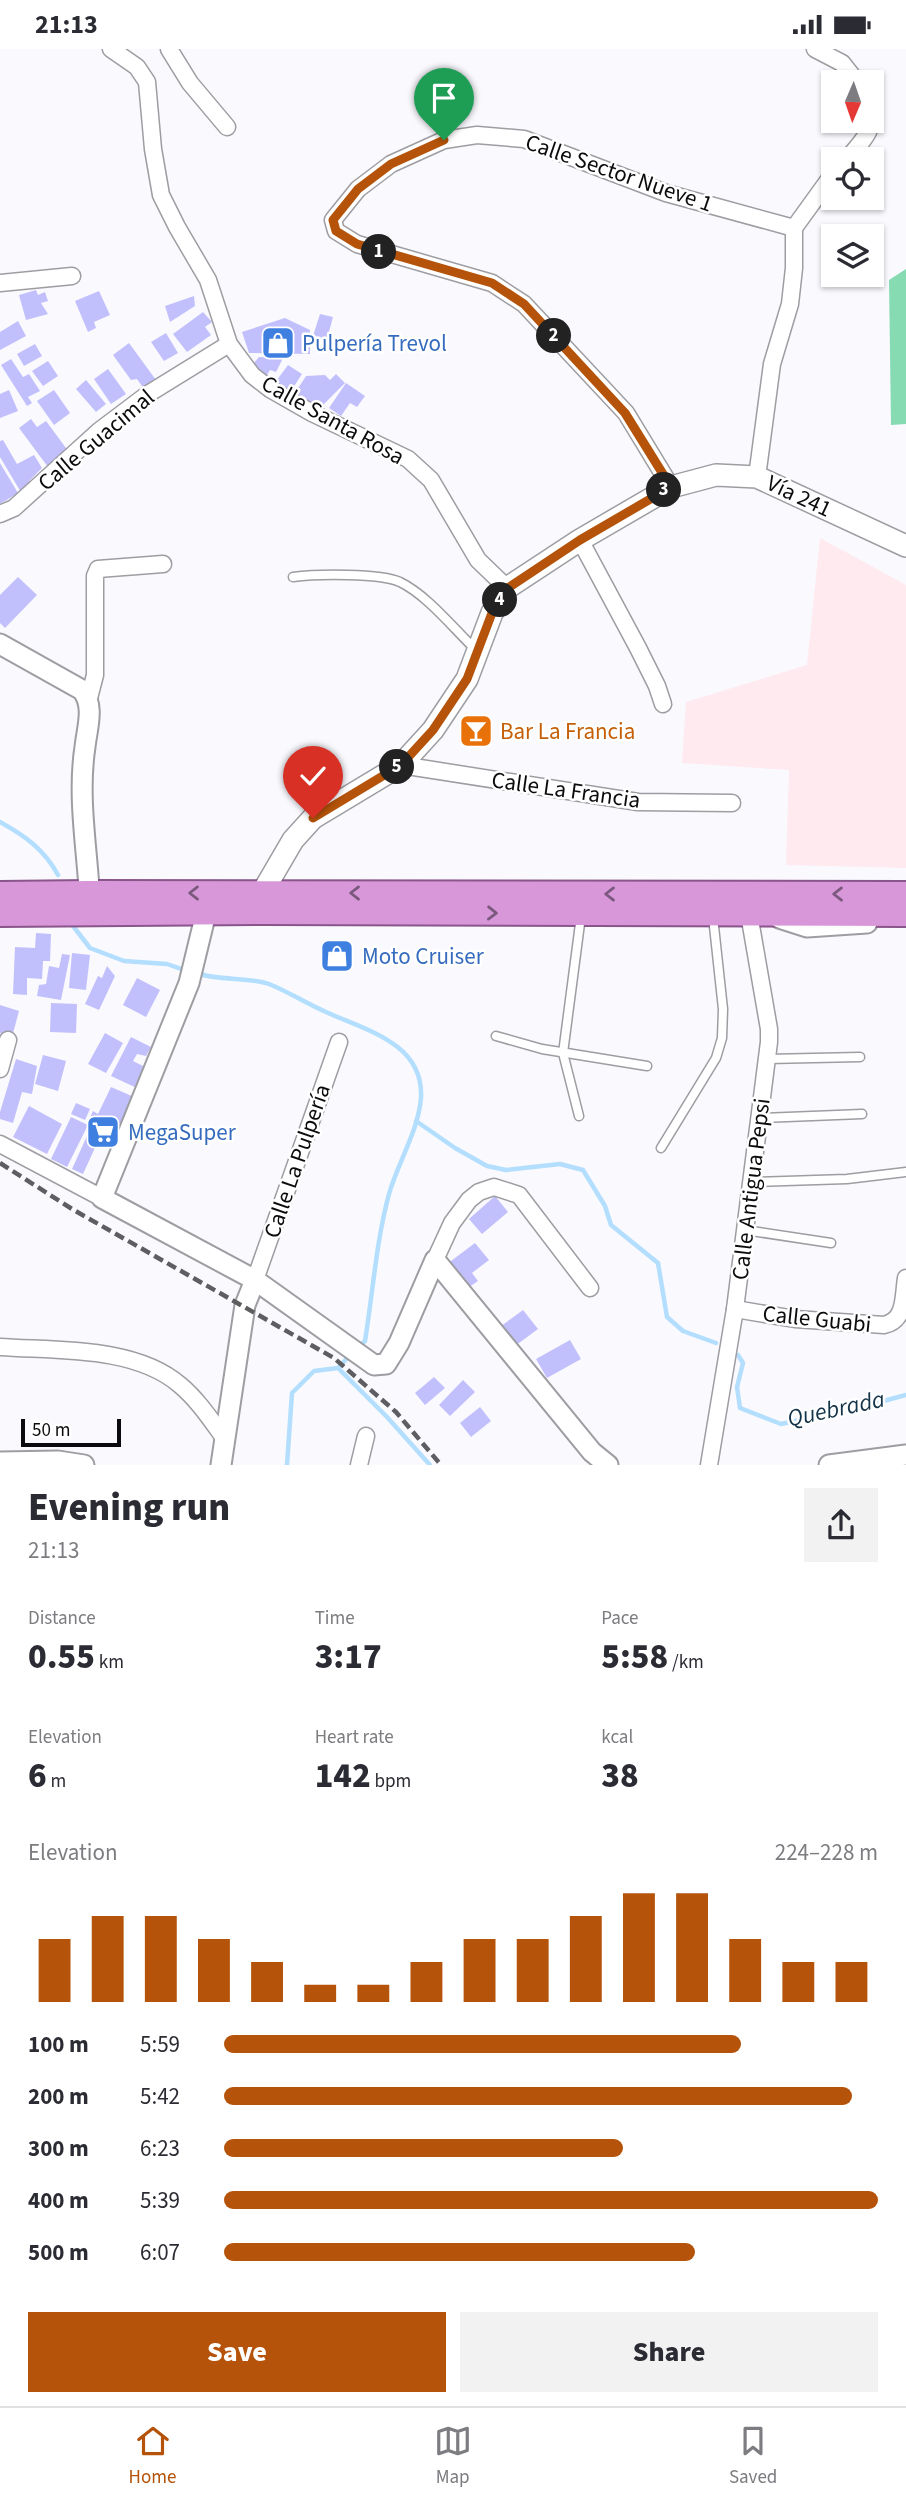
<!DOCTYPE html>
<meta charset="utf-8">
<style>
:root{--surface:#fff;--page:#f2f2f3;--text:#2b2b33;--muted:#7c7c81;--line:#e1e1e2;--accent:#b45309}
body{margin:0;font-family:"Source Sans 3",sans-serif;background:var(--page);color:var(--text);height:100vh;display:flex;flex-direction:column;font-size:26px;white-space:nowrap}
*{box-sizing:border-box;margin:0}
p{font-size:23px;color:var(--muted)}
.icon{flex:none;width:38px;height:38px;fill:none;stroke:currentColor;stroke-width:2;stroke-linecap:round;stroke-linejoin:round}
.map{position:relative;height:1416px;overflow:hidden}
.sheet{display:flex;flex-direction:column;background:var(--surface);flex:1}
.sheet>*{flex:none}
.needle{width:46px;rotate:182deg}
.tools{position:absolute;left:821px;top:21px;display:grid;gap:14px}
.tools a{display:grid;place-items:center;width:63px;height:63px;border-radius:0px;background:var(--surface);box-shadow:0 2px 5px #0004;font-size:35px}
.scale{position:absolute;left:21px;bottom:18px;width:100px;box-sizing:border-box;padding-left:7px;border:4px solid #0b0b0d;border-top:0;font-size:19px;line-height:24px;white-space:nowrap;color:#0b0b0d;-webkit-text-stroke:5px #fff;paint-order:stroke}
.pin{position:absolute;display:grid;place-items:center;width:60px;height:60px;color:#fff;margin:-72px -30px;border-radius:50% 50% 50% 0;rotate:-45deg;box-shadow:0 0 7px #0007}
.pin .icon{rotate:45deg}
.km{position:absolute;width:35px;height:35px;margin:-18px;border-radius:50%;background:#222;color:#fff;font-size:19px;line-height:35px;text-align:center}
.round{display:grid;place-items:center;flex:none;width:74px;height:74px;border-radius:0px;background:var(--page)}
.headline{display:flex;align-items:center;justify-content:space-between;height:119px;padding:0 28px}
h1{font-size:38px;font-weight:800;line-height:52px}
.figures{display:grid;grid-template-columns:repeat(3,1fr);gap:10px;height:119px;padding:7px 28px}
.figures div{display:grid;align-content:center}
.figures b{font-size:35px;font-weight:800}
.figures small{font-size:19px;font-weight:400}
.figures p{font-size:19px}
.chart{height:196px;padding:14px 28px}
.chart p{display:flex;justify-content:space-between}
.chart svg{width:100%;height:126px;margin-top:7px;stroke:var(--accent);stroke-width:6}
.button{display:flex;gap:14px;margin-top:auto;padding:14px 28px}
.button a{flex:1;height:80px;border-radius:0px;background:var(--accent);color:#fff;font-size:28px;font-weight:800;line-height:80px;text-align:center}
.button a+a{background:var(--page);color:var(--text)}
ul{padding:0 28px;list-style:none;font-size:23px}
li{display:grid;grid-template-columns:112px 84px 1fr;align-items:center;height:52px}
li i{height:18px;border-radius:9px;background:var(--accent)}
.status{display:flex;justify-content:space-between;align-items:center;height:49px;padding:0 35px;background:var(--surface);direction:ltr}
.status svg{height:19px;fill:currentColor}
.dock{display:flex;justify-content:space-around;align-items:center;height:98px;border-top:2px solid var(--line);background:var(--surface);font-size:19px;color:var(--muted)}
.dock a{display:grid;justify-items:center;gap:4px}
.dock .selected{color:var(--accent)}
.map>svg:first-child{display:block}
.industrial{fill:#ffeaef}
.green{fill:#86dbb2}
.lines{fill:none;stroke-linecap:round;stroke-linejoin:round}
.stream{stroke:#b3defd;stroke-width:4.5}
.building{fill:#c2c0fc}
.service-casing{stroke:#9d9da2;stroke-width:11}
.minor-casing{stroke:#9d9da2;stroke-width:19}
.tertiary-casing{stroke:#9d9da2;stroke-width:23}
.secondary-casing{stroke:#9d9da2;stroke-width:24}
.trunk-casing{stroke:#89558b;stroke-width:28}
.service{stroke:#fff;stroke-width:8}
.minor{stroke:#fff;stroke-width:16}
.tertiary{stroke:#fff;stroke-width:19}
.secondary{stroke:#fff;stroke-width:21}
.trunk{stroke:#d797d8;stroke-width:24}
.rail{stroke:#5e5e61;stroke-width:4.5;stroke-dasharray:10 5;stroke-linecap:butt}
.oneway{stroke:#7b587d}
.route-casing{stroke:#fff;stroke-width:14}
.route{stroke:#b45309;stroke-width:9}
.labels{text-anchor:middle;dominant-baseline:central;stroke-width:5;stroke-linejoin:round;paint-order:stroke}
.street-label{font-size:23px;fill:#0b0b0d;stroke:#fff}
.shop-label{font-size:23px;fill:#366cbe;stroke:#fff;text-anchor:start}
.food-label{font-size:23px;fill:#c56008;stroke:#fff;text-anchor:start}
.water-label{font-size:24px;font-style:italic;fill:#133348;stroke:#fff}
</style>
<div class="status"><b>21:13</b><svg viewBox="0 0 49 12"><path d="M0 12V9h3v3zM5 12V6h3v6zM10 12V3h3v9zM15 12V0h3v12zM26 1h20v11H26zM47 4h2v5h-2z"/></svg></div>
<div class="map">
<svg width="906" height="1416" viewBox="0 0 906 1416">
<rect width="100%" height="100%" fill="#f9f9fe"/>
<polygon class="industrial" points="820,489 906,536 906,819 786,816 789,721 682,714 686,653 807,616"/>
<polygon class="green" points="906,220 906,375 891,376 889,231"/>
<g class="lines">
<g class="stream">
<path d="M0,773C25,787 44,800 58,826"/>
<polyline points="73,877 90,899 124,912 167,915 187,922"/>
<path d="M196,924C219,932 250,928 269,935C289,943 307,955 326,963C365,981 424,994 421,1049C418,1083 398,1113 389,1145C376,1193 373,1243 365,1292L357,1299"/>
<polyline points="416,1072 455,1099 487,1117 506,1121 560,1115 583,1121 605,1157 611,1176 658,1214 667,1268 683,1282 716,1294"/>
<polyline points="738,1306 743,1314 737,1338 740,1359 781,1375 810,1369 851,1353 880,1353 906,1346"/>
<polyline points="338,1319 387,1368 430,1416"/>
<polyline points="287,1416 292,1344 314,1322 338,1319 351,1305"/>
</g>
</g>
<g class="building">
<polygon points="36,241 38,246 45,243 48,252 41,254 48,265 26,271 19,246"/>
<polygon points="99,242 110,266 94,273 96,279 88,283 75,252"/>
<polygon points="194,247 195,257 170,273 165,257"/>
<polygon points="203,263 212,273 205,278 211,286 187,303 173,285"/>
<polygon points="320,265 333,268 327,290 313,287"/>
<polygon points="285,269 310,281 310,305 249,304 242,283"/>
<polygon points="18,272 26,287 0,301 0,283"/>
<polygon points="166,284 178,304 164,312 151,293"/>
<polygon points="129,294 156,331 144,340 137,330 131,331 113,306"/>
<polygon points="35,295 42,307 24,317 17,305"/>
<polygon points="259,308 283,309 276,323 270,321 266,328 253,322 253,315"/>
<polygon points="11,310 23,328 29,325 40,342 28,348 32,354 27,357 1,316"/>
<polygon points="48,312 58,327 43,337 32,322"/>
<polygon points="288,316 302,325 289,345 274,335"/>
<polygon points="108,320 126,345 111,355 94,330"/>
<polygon points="336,325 345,334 320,359 295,344 306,327 325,326 330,331"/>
<polygon points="86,331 106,355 96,363 76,340"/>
<polygon points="346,334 365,347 357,358 350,354 341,367 329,359"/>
<polygon points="9,341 18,362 0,369 0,345"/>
<polygon points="54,341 70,364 54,376 37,352"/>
<polygon points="31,370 37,378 46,372 69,403 48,418 19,379"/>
<polygon points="3,391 17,415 34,406 42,419 29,432 33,438 22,445 0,408 0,392"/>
<polygon points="0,414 18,444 0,455"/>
<polygon points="18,528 37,546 5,579 0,574 0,546"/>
<polygon points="36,884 51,885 50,912 43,912 42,930 27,929 27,946 13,945 15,898 35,899"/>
<polygon points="72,904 90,906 86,941 69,939"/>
<polygon points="62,905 70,906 61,951 37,947 39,936 46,935 49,917 59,919"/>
<polygon points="107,917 115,927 99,961 85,955 98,927 102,929"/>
<polygon points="137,929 160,941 146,968 123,956"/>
<polygon points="51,954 77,955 76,984 50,983"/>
<polygon points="0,956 19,962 12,988 0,984"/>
<polygon points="105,984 123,994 106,1024 88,1015"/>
<polygon points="131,988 151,998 146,1007 137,1005 133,1012 149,1020 139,1040 111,1027"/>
<polygon points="43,1006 66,1012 58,1042 35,1035"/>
<polygon points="16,1010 37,1017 32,1045 22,1043 13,1074 0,1070 0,1063"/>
<polygon points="111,1038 134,1048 112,1096 99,1090 83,1125 72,1120 92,1076 88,1073 93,1062 98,1065"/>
<polygon points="76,1054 90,1060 85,1071 71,1065"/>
<polygon points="29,1057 62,1075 47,1105 13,1088"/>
<polygon points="71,1068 88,1076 67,1118 51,1110"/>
<polygon points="495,1147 508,1163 482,1185 469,1170"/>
<polygon points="475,1194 489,1211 472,1224 478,1232 466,1240 447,1215"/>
<polygon points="523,1261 538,1280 515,1297 500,1278"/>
<polygon points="570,1291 581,1310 547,1329 536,1310"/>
<polygon points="434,1328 445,1339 425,1356 415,1344"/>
<polygon points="463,1331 475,1343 450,1367 439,1356"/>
<polygon points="480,1358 491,1372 471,1388 460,1374"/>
</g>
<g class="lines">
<defs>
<g id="service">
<path d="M293,528C316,525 380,524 400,533C427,546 454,580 476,601"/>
<polyline points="496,987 542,1000 647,1017"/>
<polyline points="767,1010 860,1008"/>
<polyline points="579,1067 563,1004 581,867"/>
<polyline points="760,1069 862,1065"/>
<polyline points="661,1099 716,1009 722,989 723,960 713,868"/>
<polyline points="752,1133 847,1130 906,1123"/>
<polyline points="745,1181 831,1194"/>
</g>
<g id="minor">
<polyline points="111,0 137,18 147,33 153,100 161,146 177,178 208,231 229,295 252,326 270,340 312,364 408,410 431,431 478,511 507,539"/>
<polyline points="169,0 190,34 227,78"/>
<polyline points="815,0 842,14 857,33"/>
<path d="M847,110C864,91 877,78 872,51"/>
<polyline points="0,234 72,227"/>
<polyline points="757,428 772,315 790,255 794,219 794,179 833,125"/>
<polyline points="671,438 626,364 524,255 492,234 357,195 336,182 333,171 358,140 391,115 444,91 477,86 524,90 666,144 794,179"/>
<polyline points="0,465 14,459 99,382 148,345 229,295"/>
<polyline points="580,491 638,599 657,637 663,655"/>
<polyline points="89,649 95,626 95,527 98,520 163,515"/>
<polyline points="401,716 638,753 732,754"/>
<polyline points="0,1020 8,991"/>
<polyline points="0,1095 102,1149"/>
<polyline points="435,1211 452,1174 469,1151 479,1143 494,1138 519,1146 590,1239"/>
<polyline points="255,1231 339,993"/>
<path d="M735,1260L795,1270L884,1276C906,1271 903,1248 906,1229"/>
<path d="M0,1298C57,1302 135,1297 180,1336C198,1351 211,1371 225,1390"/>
<polyline points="359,1416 366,1387"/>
<polyline points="709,1416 735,1260 769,993 769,980 749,865"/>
</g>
<g id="tertiary">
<path d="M0,595L82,641C95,657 87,679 85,698C77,750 88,804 90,856"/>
<polyline points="206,864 189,934 102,1149 255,1231 245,1256 221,1416"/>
<polyline points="779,869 807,878 867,874"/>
<polyline points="255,1231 374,1316 386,1315 399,1294 435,1211 592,1403 608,1416"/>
<polyline points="0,1413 58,1412 84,1416"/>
<polyline points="829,1416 906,1406"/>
</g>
<polyline id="secondary" points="263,857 262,844 293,791 313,769 401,716 433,681 467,630 492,564 507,539 580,491 671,438 716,426 757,428 906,497"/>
<g id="trunk">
<polyline points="0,845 90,844 906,845"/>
<polyline points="0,865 263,863 906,865"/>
</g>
</defs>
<use href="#service" class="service-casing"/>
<use href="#minor" class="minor-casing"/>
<use href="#tertiary" class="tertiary-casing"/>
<use href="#secondary" class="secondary-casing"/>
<use href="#trunk" class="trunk-casing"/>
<use href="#service" class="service"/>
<use href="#minor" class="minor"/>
<use href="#tertiary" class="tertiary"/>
<use href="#secondary" class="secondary"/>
<use href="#trunk" class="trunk"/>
<polyline class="rail" points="0,1114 72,1160 334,1309 396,1363 441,1416"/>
</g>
<defs><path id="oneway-chevron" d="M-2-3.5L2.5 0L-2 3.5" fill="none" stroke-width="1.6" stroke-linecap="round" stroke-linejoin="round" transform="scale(1.75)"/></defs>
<g class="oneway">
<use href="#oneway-chevron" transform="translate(194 844) rotate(-180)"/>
<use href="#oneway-chevron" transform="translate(355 844) rotate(-180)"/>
<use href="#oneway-chevron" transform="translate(610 845) rotate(-180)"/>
<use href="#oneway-chevron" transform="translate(838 845) rotate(-180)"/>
<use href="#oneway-chevron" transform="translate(492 864) rotate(1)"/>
</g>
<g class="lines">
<defs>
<polyline id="route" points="313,769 401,716 433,681 467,630 492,564 508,539 580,491 671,438 625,364 524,255 492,234 357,195 336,182 333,171 358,140 391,115 444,91"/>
</defs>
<use href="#route" class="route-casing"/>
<use href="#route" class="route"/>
</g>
<defs>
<symbol id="shop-square" viewBox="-11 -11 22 22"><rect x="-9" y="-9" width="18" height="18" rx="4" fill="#3f7fe0" stroke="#fff"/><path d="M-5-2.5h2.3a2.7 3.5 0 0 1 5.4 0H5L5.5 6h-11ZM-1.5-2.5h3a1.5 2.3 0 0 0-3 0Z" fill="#fff"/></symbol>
<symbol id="bar-square" viewBox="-11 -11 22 22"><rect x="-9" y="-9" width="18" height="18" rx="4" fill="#e8710a" stroke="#fff"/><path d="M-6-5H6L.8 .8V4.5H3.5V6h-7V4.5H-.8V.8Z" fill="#fff"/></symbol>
<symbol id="supermarket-square" viewBox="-11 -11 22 22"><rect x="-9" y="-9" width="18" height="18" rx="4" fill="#3f7fe0" stroke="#fff"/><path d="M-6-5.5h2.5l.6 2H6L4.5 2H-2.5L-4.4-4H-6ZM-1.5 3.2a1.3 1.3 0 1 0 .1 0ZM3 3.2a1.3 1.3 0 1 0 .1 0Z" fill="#fff"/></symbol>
</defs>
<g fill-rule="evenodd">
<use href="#shop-square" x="259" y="275" width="38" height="38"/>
<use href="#bar-square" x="457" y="663" width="38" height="38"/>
<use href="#shop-square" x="318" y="888" width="38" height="38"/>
<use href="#supermarket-square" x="84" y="1064" width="38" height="38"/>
</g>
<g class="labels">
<g class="street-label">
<text transform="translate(619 124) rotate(19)">Calle Sector Nueve 1</text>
<text transform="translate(333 371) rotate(29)">Calle Santa Rosa</text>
<text transform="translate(96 391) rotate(-40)">Calle Guacimal</text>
<text transform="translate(799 447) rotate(25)">Vía 241</text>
<text transform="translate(566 741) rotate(8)">Calle La Francia</text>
<text transform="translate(297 1112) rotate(-71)">Calle La Pulpería</text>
<text transform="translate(751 1140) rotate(-83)">Calle Antigua Pepsi</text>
<text transform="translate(817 1270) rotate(6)">Calle Guabi</text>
</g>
<g class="shop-label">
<text x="302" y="294">Pulpería Trevol</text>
<text x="362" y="907">Moto Cruiser</text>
<text x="128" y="1083">MegaSuper</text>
</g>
<g class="food-label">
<text x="500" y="682">Bar La Francia</text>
</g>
<g class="water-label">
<text transform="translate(836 1360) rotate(-12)">Quebrada</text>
</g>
</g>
</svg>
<div class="tools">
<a><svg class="needle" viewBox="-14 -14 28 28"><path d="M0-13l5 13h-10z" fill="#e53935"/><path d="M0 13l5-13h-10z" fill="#7c7c81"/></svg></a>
<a><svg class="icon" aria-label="locate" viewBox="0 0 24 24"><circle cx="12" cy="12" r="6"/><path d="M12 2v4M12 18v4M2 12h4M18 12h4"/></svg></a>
<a><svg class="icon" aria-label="layers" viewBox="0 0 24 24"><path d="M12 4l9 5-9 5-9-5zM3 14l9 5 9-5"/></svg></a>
</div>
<div class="scale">50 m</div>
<div class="pin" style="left:444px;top:91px;background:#1e9e55"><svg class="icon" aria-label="arrive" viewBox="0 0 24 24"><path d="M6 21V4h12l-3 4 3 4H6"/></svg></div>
<div class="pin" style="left:313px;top:769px;background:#d93025"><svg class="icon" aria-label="check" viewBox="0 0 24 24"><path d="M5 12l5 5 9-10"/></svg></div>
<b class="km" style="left:379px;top:203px">1</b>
<b class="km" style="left:554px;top:287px">2</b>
<b class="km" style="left:664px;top:441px">3</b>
<b class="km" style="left:500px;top:551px">4</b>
<b class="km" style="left:397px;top:718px">5</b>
</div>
<section class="sheet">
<div class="headline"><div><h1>Evening run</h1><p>21:13</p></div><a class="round"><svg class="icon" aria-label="share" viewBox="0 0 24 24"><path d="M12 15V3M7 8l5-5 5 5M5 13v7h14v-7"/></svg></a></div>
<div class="figures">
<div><p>Distance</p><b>0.55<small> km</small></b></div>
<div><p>Time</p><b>3:17</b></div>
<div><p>Pace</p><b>5:58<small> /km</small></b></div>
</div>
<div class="figures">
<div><p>Elevation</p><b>6<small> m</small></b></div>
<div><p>Heart rate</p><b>142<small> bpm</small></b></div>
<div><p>kcal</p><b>38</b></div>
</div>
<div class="chart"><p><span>Elevation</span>224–228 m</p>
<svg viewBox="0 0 160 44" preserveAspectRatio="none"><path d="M5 44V22M15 44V14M25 44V14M35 44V22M45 44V30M55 44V38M65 44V38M75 44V30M85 44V22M95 44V22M105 44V14M115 44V6M125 44V6M135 44V22M145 44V30M155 44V30"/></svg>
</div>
<ul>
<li><b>100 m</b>5:59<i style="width:79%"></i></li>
<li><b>200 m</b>5:42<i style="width:96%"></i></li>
<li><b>300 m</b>6:23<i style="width:61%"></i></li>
<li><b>400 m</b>5:39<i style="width:100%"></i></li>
<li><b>500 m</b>6:07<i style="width:72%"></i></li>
</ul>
<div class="button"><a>Save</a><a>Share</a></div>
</section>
<nav class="dock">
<a class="selected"><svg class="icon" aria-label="home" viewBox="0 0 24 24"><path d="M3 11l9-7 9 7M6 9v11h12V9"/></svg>Home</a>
<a><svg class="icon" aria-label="map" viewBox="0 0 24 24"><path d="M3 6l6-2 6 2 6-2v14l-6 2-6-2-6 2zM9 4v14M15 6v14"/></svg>Map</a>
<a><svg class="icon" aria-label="saved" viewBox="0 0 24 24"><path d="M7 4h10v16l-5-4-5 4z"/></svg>Saved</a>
</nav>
